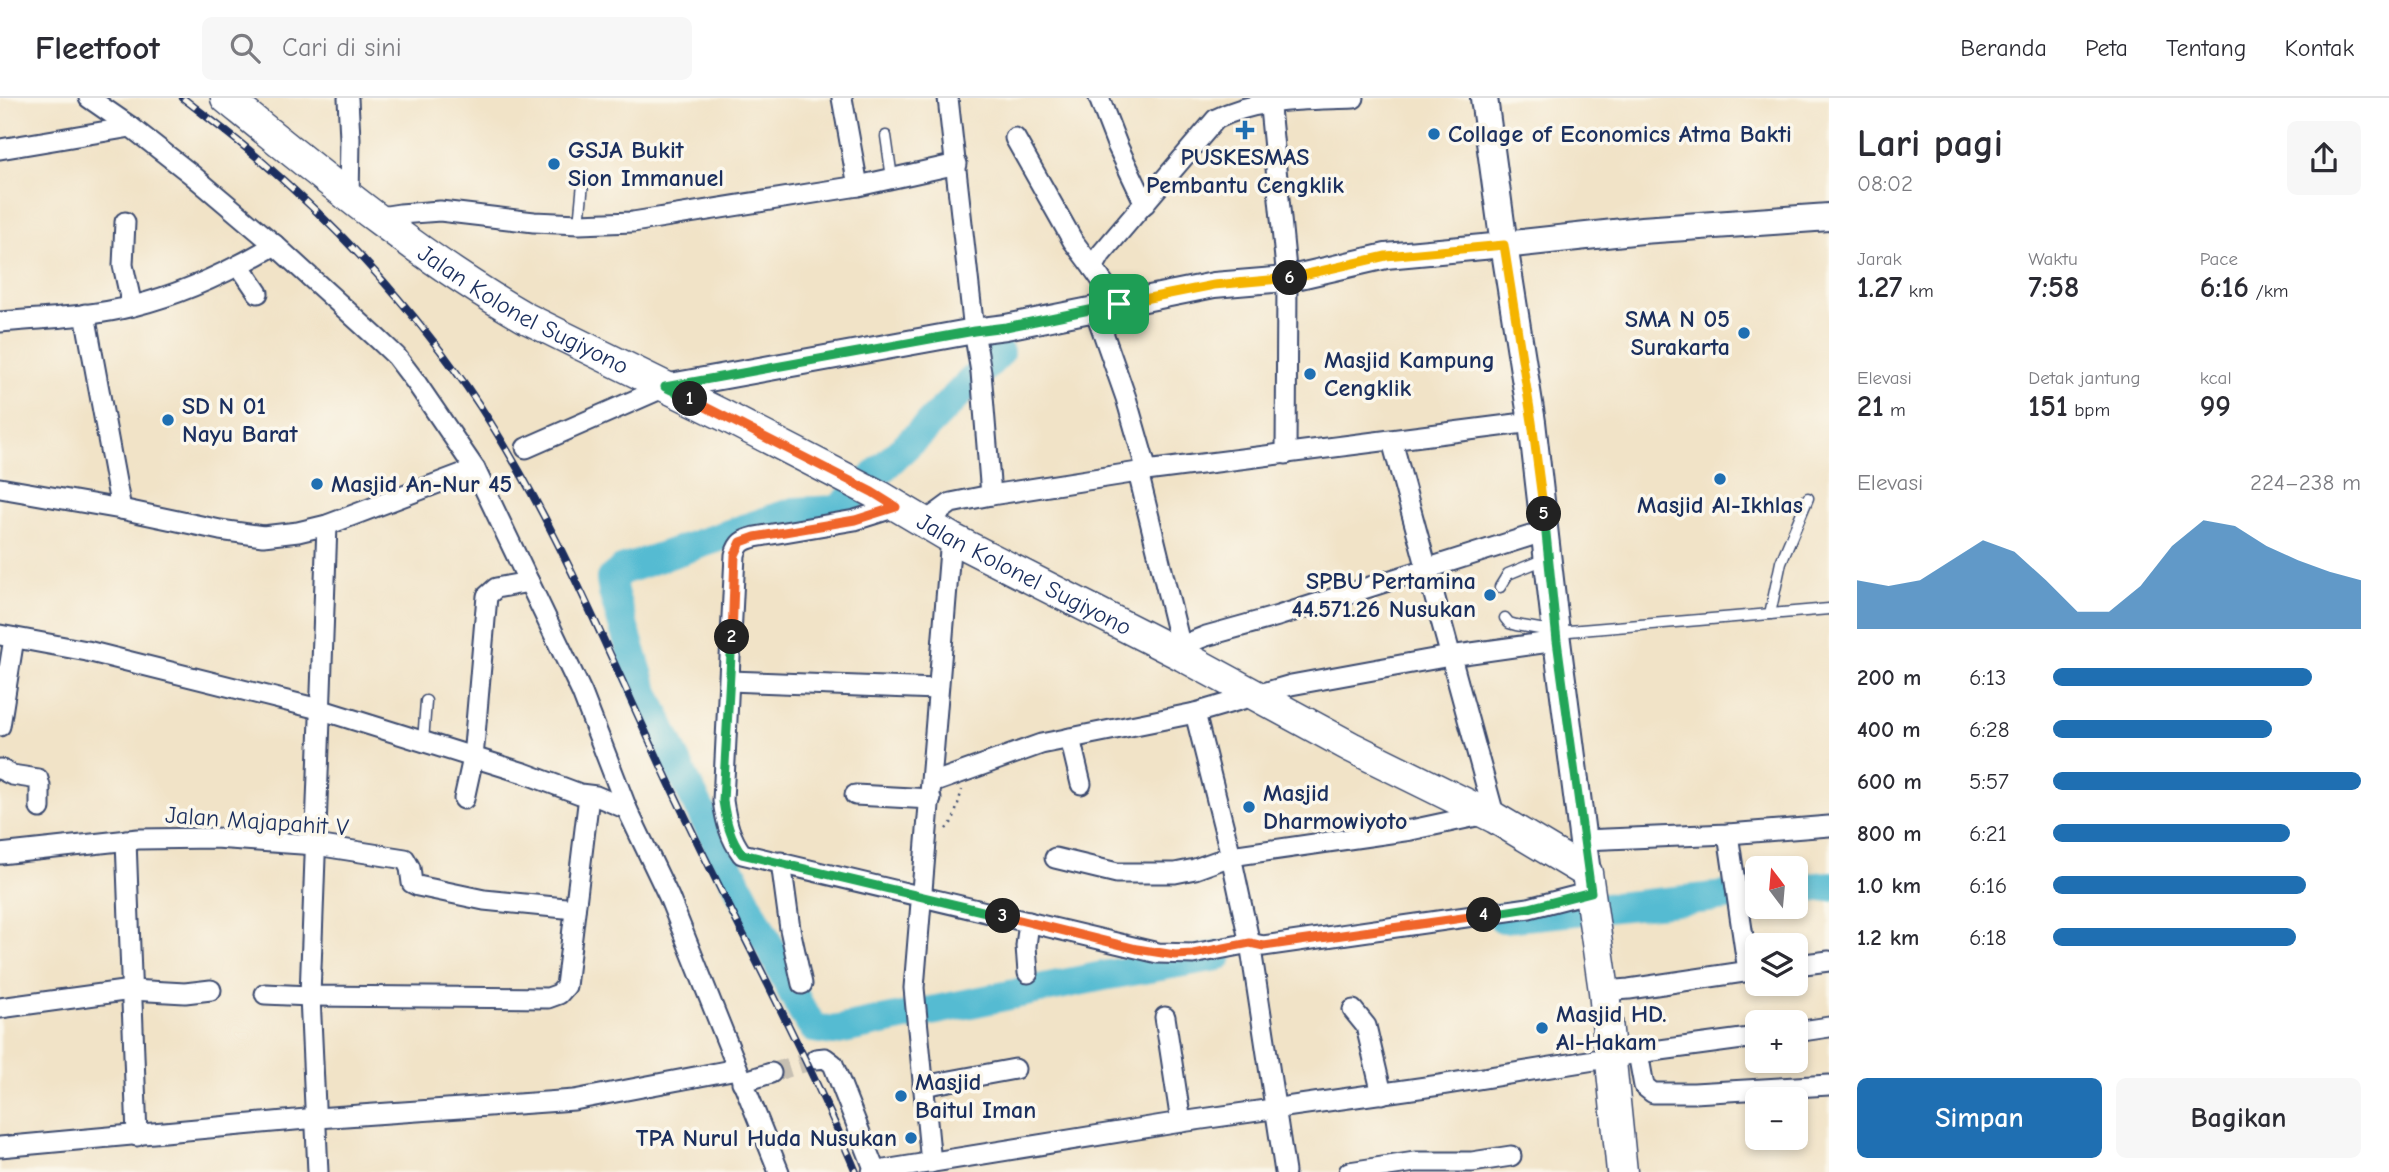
<!DOCTYPE html>
<html lang="id">
<meta charset="utf-8">
<style>
:root{--surface:#fff;--page:#f7f7f7;--text:#2b2b33;--muted:#7c7c81;--line:#e1e1e2;--accent:#1f6fb2}
body{margin:0;font-family:"Comic Neue",sans-serif;background:var(--page);color:var(--text);height:100vh;display:flex;flex-direction:column;font-size:26px;white-space:nowrap}
*{box-sizing:border-box;margin:0}
p{font-size:23px;color:var(--muted)}
.icon{flex:none;width:38px;height:38px;fill:none;stroke:currentColor;stroke-width:2;stroke-linecap:round;stroke-linejoin:round}
.map{position:relative;flex:1;overflow:hidden}
.side{display:flex;flex-direction:column;background:var(--surface);width:560px}
.side>*{flex:none}
.needle{width:46px;rotate:344deg}
.buttons{position:absolute;left:1745px;top:758px;display:grid;gap:14px}
.buttons a{display:grid;place-items:center;width:63px;height:63px;border-radius:10px;background:var(--surface);box-shadow:0 4px 10px #0003;font-size:35px}
.pin{position:absolute;display:grid;place-items:center;width:60px;height:60px;color:#fff;margin:-30px;border-radius:14px;box-shadow:0 4px 10px #0006}
.km{position:absolute;width:35px;height:35px;margin:-18px;border-radius:50%;background:#222;color:#fff;font-size:19px;line-height:35px;text-align:center}
.round{display:grid;place-items:center;flex:none;width:74px;height:74px;border-radius:10px;background:var(--page)}
.summary{display:flex;align-items:center;justify-content:space-between;height:119px;padding:0 28px}
h1{font-size:38px;font-weight:700;line-height:52px}
.metrics{display:grid;grid-template-columns:repeat(3,1fr);gap:10px;height:119px;padding:7px 28px}
.metrics div{display:grid;align-content:center}
.metrics b{font-size:30px;font-weight:700}
.metrics small{font-size:19px;font-weight:400}
.metrics p{font-size:19px}
.chart{height:196px;padding:14px 28px}
.chart p{display:flex;justify-content:space-between}
.chart svg{width:100%;height:126px;margin-top:7px;fill:var(--accent);opacity:.7}
.action{display:flex;gap:14px;margin-top:auto;padding:14px 28px}
.action a{flex:1;height:80px;border-radius:10px;background:var(--accent);color:#fff;font-size:28px;font-weight:700;line-height:80px;text-align:center}
.action a+a{background:var(--page);color:var(--text)}
ul{padding:0 28px;list-style:none;font-size:23px}
li{display:grid;grid-template-columns:112px 84px 1fr;align-items:center;height:52px}
li i{height:18px;border-radius:9px;background:var(--accent)}
header{display:flex;align-items:center;gap:42px;box-sizing:border-box;height:98px;padding:0 35px;background:var(--surface);border-bottom:2px solid var(--line)}
header strong{font-size:33px}
nav{display:flex;gap:38px;margin-inline-start:auto;font-size:24px}
.search{width:490px;height:63px;background:var(--page);display:flex;align-items:center;gap:18px;box-sizing:border-box;padding:0 24px;border-radius:10px;color:var(--muted);font-size:26px}
main{display:flex;flex:1;min-height:0}
.map>svg:first-child{display:block}
.lines{fill:none;stroke-linecap:round;stroke-linejoin:round}
.river{stroke:#54bbd2;stroke-width:30}
.minor-tunnel{stroke:#c6bfb2;stroke-width:19;stroke-dasharray:19 10;stroke-linecap:butt}
.service-casing{stroke:#3b4a6e;stroke-width:13}
.minor-casing{stroke:#3b4a6e;stroke-width:23}
.tertiary-casing{stroke:#3b4a6e;stroke-width:28}
.secondary-casing{stroke:#3b4a6e;stroke-width:30}
.primary-casing{stroke:#3b4a6e;stroke-width:33}
.path{stroke:#3b4a6e;stroke-width:2.5;stroke-dasharray:2 5;stroke-linecap:butt}
.service{stroke:#fff;stroke-width:10}
.minor{stroke:#fff;stroke-width:19}
.tertiary{stroke:#fff;stroke-width:24}
.secondary{stroke:#fff;stroke-width:26}
.primary{stroke:#fff;stroke-width:30}
.rail-casing{stroke:#1b2f5e;stroke-width:8}
.rail{stroke:#fbf7ec;stroke-width:5;stroke-dasharray:16;stroke-linecap:butt}
.split-1-casing{stroke:#fff;stroke-width:14}
.split-2-casing{stroke:#fff;stroke-width:14}
.split-3-casing{stroke:#fff;stroke-width:14}
.split-4-casing{stroke:#fff;stroke-width:14}
.split-5-casing{stroke:#fff;stroke-width:14}
.split-6-casing{stroke:#fff;stroke-width:14}
.split-7-casing{stroke:#fff;stroke-width:14}
.split-1{stroke:#22a559;stroke-width:9}
.split-2{stroke:#f0652b;stroke-width:9}
.split-3{stroke:#22a559;stroke-width:9}
.split-4{stroke:#f0652b;stroke-width:9}
.split-5{stroke:#22a559;stroke-width:9}
.split-6{stroke:#f5b400;stroke-width:9}
.split-7{stroke:#f5b400;stroke-width:9}
.poi-dot{fill:#1f6fb2;stroke:#fbf7ec;stroke-width:2.5}
.labels{text-anchor:middle;dominant-baseline:central;stroke-width:7;stroke-linejoin:round;paint-order:stroke}
.poi-label{font-size:24px;font-weight:bold;fill:#1b2f5e;stroke:#fbf7ec;text-anchor:start}
.street-label{font-size:24px;fill:#1b2f5e;stroke:#fbf7ec}
</style>
<header>
<strong>Fleetfoot</strong>
<div class="search"><svg class="icon" aria-label="search" viewBox="0 0 24 24"><circle cx="10" cy="10" r="6"/><path d="M15 15l6 6"/></svg>Cari di sini</div>
<nav><a>Beranda</a><a>Peta</a><a>Tentang</a><a>Kontak</a></nav>
</header>
<main>
<div class="map">
<svg width="1829" height="1074" viewBox="0 0 1829 1074">
<rect width="100%" height="100%" fill="#fbf7ec"/>
<filter id="ink" filterUnits="userSpaceOnUse"><feTurbulence type="fractalNoise" baseFrequency=".0143" numOctaves="2"/><feDisplacementMap in="SourceGraphic" scale="14" xChannelSelector="R" yChannelSelector="G"/><feConvolveMatrix kernelMatrix="1 2 1 2 8 2 1 2 1" color-interpolation-filters="sRGB"/></filter>
<filter id="wash" filterUnits="userSpaceOnUse"><feTurbulence type="fractalNoise" baseFrequency=".00686" numOctaves="4" result="noise"/><feDisplacementMap in="SourceGraphic" scale="28" xChannelSelector="R" yChannelSelector="G"/><feGaussianBlur stdDeviation="1.57" result="paint"/><feColorMatrix in="noise" values="0 0 0 0 0 0 0 0 0 0 0 0 0 0 0 0 0 1.4 0 .05"/><feComposite in="paint" operator="in"/></filter>
<g filter="url(#wash)">
<rect width="100%" height="100%" fill="#f1e3c7"/>
<g class="lines">
<g class="river">
<polyline points="999,255 923,332 838,412 794,414 622,472 611,481 613,494 642,588 684,680 802,913 814,930 833,933 1103,878 1218,858"/>
<polyline points="1796,791 1829,788"/>
<polyline points="1503,820 1757,795"/>
</g>
</g>
</g>
<g filter="url(#ink)">
<g class="lines">
<polyline class="minor-tunnel" points="771,975 816,961"/>
<defs>
<g id="service">
<polyline points="886,38 892,80"/>
<polyline points="579,126 583,85"/>
<polyline points="1500,489 1508,476 1545,461"/>
<polyline points="1770,516 1781,464 1808,400"/>
<polyline points="1505,520 1509,525 1516,527 1557,534 1829,511"/>
<polyline points="423,644 426,603"/>
</g>
<g id="minor">
<polyline points="89,0 131,29 191,76 275,147 378,241 396,258 415,283 475,371 582,595 627,711 669,799 779,1074"/>
<polyline points="348,0 350,41 349,101"/>
<polyline points="842,0 858,88"/>
<polyline points="948,0 974,233 981,274 991,397"/>
<polyline points="1099,0 1118,49 1145,106"/>
<polyline points="1269,0 1287,181 1286,356"/>
<polyline points="1015,40 1073,143 1093,170"/>
<polyline points="0,51 131,29"/>
<polyline points="374,120 400,116 440,113 534,124 579,126 633,124 858,88 957,66"/>
<polyline points="125,124 123,167 132,208"/>
<polyline points="239,167 258,195"/>
<path d="M1119,207L1093,170L1101,156L1216,21C1257,0 1307,2 1354,0"/>
<polyline points="1095,212 1126,300 1147,373"/>
<polyline points="85,216 121,411"/>
<path d="M0,224C44,220 90,219 133,208C183,196 231,173 275,147"/>
<polyline points="1392,343 1495,720"/>
<polyline points="526,350 665,289"/>
<polyline points="1138,374 1183,558"/>
<polyline points="0,390 121,411 220,432 263,438 298,434 327,427 475,371"/>
<path d="M896,409L855,422L755,439C743,442 738,445 735,457L723,703C726,723 730,740 742,756L1158,855L1193,856L1250,845L1263,848L1529,810L1591,794"/>
<polyline points="925,424 951,405 991,397 1138,374 1532,324"/>
<polyline points="0,537 87,553 319,611 524,675 580,696 596,698 627,711"/>
<polyline points="1181,548 1206,538 1278,518 1546,433"/>
<polyline points="730,583 937,591"/>
<polyline points="1195,615 1231,758 1251,851 1285,1074"/>
<polyline points="0,628 14,540"/>
<polyline points="1070,640 1081,686"/>
<polyline points="0,671 12,677 38,681 40,688 40,710"/>
<polyline points="932,685 1041,646 1195,615 1291,587 1450,558 1557,543"/>
<polyline points="855,697 931,701"/>
<polyline points="464,701 473,660 487,498 496,490 529,484"/>
<polyline points="1728,736 1748,873"/>
<polyline points="126,742 137,1038"/>
<polyline points="1583,742 1728,736 1829,728"/>
<polyline points="0,756 138,741 215,740 316,747 405,761 410,770 412,785 418,788 484,802 575,811"/>
<polyline points="1055,760 1117,775 1175,775 1195,771 1231,758 1411,732 1486,716"/>
<polyline points="781,764 790,831 802,886"/>
<polyline points="1796,867 1829,863"/>
<polyline points="1028,875 1026,848 1029,824"/>
<polyline points="1604,893 1629,891 1757,872"/>
<polyline points="265,896 310,898 548,900 559,896 566,888 589,698"/>
<polyline points="0,910 131,892 185,895 211,892"/>
<polyline points="1353,912 1366,928 1382,996"/>
<polyline points="1165,919 1181,1024"/>
<polyline points="1796,934 1829,929"/>
<polyline points="1638,955 1644,988 1653,995 1694,995 1829,987"/>
<polyline points="816,961 825,960 833,966 875,1073"/>
<polyline points="742,984 771,975"/>
<polyline points="923,988 1015,971"/>
<polyline points="0,1049 317,1020 574,1002 737,971"/>
<polyline points="931,1065 914,890 951,440"/>
<polyline points="318,1074 310,898 327,427"/>
<polyline points="872,1074 1181,1024 1440,987 1638,955 1757,939"/>
<polyline points="1349,1074 1415,1064 1472,1064 1511,1058"/>
</g>
<polyline id="tertiary" points="665,289 974,233 1006,229 1214,187 1287,181 1386,158 1504,147"/>
<g id="secondary">
<polyline points="1484,0 1504,147 1532,324 1557,543 1587,775"/>
<polyline points="1504,147 1642,132 1829,119"/>
</g>
<g id="primary">
<path id="s1" d="M226,0C323,79 418,158 526,220L725,318L880,398L951,440L1183,558L1351,649L1495,720L1587,775L1604,893L1622,1074"/>
</g>
</defs>
<use href="#service" class="service-casing"/>
<use href="#minor" class="minor-casing"/>
<use href="#tertiary" class="tertiary-casing"/>
<use href="#secondary" class="secondary-casing"/>
<use href="#primary" class="primary-casing"/>
<polyline class="path" points="946,731 953,723 962,692"/>
<use href="#service" class="service"/>
<use href="#minor" class="minor"/>
<use href="#tertiary" class="tertiary"/>
<use href="#secondary" class="secondary"/>
<use href="#primary" class="primary"/>
<defs>
<path id="rail" d="M183,0C208,20 234,39 258,60C336,127 408,205 467,289C556,418 612,567 680,708C738,830 803,949 856,1074"/>
</defs>
<use href="#rail" class="rail-casing"/>
<use href="#rail" class="rail"/>
</g>
</g>
<g class="lines" filter="url(#ink)">
<defs>
<polyline id="split-1" points="690,301 665,289 974,233 1006,229 1119,206"/>
<polyline id="split-2" points="690,301 872,394 896,409 855,422 755,439 741,444 735,457 732,539"/>
<path id="split-3" d="M732,539L723,703C726,723 730,740 742,756L1003,818"/>
<polyline id="split-4" points="1003,818 1137,851 1175,857 1193,856 1250,845 1264,848 1484,817"/>
<polyline id="split-5" points="1484,817 1529,810 1591,794 1557,543 1544,416"/>
<polyline id="split-6" points="1290,180 1386,158 1504,147 1532,324 1544,416"/>
<polyline id="split-7" points="1119,206 1214,187 1290,180"/>
</defs>
<use href="#split-1" class="split-1-casing"/>
<use href="#split-2" class="split-2-casing"/>
<use href="#split-3" class="split-3-casing"/>
<use href="#split-4" class="split-4-casing"/>
<use href="#split-5" class="split-5-casing"/>
<use href="#split-6" class="split-6-casing"/>
<use href="#split-7" class="split-7-casing"/>
<use href="#split-1" class="split-1"/>
<use href="#split-2" class="split-2"/>
<use href="#split-3" class="split-3"/>
<use href="#split-4" class="split-4"/>
<use href="#split-5" class="split-5"/>
<use href="#split-6" class="split-6"/>
<use href="#split-7" class="split-7"/>
</g>
<g class="poi-dot">
<path d="M1241.5 21.5h7v7h7v7h-7v7h-7v-7h-7v-7h7z"/>
<circle cx="1434" cy="36" r="7"/>
<circle cx="554" cy="66" r="7"/>
<circle cx="1744" cy="235" r="7"/>
<circle cx="1310" cy="276" r="7"/>
<circle cx="168" cy="322" r="7"/>
<circle cx="1720" cy="381" r="7"/>
<circle cx="317" cy="386" r="7"/>
<circle cx="1490" cy="497" r="7"/>
<circle cx="1249" cy="709" r="7"/>
<circle cx="1542" cy="930" r="7"/>
<circle cx="901" cy="998" r="7"/>
<circle cx="911" cy="1040" r="7"/>
</g>
<g class="labels">
<g class="poi-label">
<text x="1448" y="36">Collage of Economics Atma Bakti</text>
<text x="568" y="52">GSJA Bukit<tspan x="568" dy="28">Sion Immanuel</tspan></text>
<text x="1245" y="59" text-anchor="middle">PUSKESMAS<tspan x="1245" dy="28">Pembantu Cengklik</tspan></text>
<text x="1730" y="221" text-anchor="end">SMA N 05<tspan x="1730" dy="28">Surakarta</tspan></text>
<text x="1324" y="262">Masjid Kampung<tspan x="1324" dy="28">Cengklik</tspan></text>
<text x="182" y="308">SD N 01<tspan x="182" dy="28">Nayu Barat</tspan></text>
<text x="331" y="386">Masjid An-Nur 45</text>
<text x="1720" y="407" text-anchor="middle">Masjid Al-Ikhlas</text>
<text x="1476" y="483" text-anchor="end">SPBU Pertamina<tspan x="1476" dy="28">44.571.26 Nusukan</tspan></text>
<text x="1263" y="695">Masjid<tspan x="1263" dy="28">Dharmowiyoto</tspan></text>
<text x="1556" y="916">Masjid HD.<tspan x="1556" dy="28">Al-Hakam</tspan></text>
<text x="915" y="984">Masjid<tspan x="915" dy="28">Baitul Iman</tspan></text>
<text x="897" y="1040" text-anchor="end">TPA Nurul Huda Nusukan</text>
</g>
<g class="street-label">
<text stroke="none"><textPath href="#s1" startOffset="366">Jalan Kolonel Sugiyono</textPath></text>
<text stroke="none"><textPath href="#s1" startOffset="933">Jalan Kolonel Sugiyono</textPath></text>
<text transform="translate(257 723) rotate(4)">Jalan Majapahit V</text>
</g>
</g>
</svg>
<div class="buttons">
<a><svg class="needle" viewBox="-14 -14 28 28"><path d="M0-13l5 13h-10z" fill="#e53935"/><path d="M0 13l5-13h-10z" fill="#7c7c81"/></svg></a>
<a><svg class="icon" aria-label="layers" viewBox="0 0 24 24"><path d="M12 4l9 5-9 5-9-5zM3 14l9 5 9-5"/></svg></a>
<a>+</a>
<a>−</a>
</div>
<div class="pin" style="left:1119px;top:206px;background:#1e9e55"><svg class="icon" aria-label="arrive" viewBox="0 0 24 24"><path d="M6 21V4h12l-3 4 3 4H6"/></svg></div>
<b class="km" style="left:690px;top:301px">1</b>
<b class="km" style="left:732px;top:539px">2</b>
<b class="km" style="left:1003px;top:818px">3</b>
<b class="km" style="left:1484px;top:817px">4</b>
<b class="km" style="left:1544px;top:416px">5</b>
<b class="km" style="left:1290px;top:180px">6</b>
</div>
<section class="side">
<div class="summary"><div><h1>Lari pagi</h1><p>08:02</p></div><a class="round"><svg class="icon" aria-label="share" viewBox="0 0 24 24"><path d="M12 15V3M7 8l5-5 5 5M5 13v7h14v-7"/></svg></a></div>
<div class="metrics">
<div><p>Jarak</p><b>1.27<small> km</small></b></div>
<div><p>Waktu</p><b>7:58</b></div>
<div><p>Pace</p><b>6:16<small> /km</small></b></div>
</div>
<div class="metrics">
<div><p>Elevasi</p><b>21<small> m</small></b></div>
<div><p>Detak jantung</p><b>151<small> bpm</small></b></div>
<div><p>kcal</p><b>99</b></div>
</div>
<div class="chart"><p><span>Elevasi</span>224–238 m</p>
<svg viewBox="0 0 160 44" preserveAspectRatio="none"><path d="M0 44V27L10 29L20 27L30 20L40 13L50 17L60 27L70 38L80 38L90 29L100 15L110 6L120 8L130 15L140 20L150 24L160 27V44z"/></svg>
</div>
<ul>
<li><b>200 m</b>6:13<i style="width:84%"></i></li>
<li><b>400 m</b>6:28<i style="width:71%"></i></li>
<li><b>600 m</b>5:57<i style="width:100%"></i></li>
<li><b>800 m</b>6:21<i style="width:77%"></i></li>
<li><b>1.0 km</b>6:16<i style="width:82%"></i></li>
<li><b>1.2 km</b>6:18<i style="width:79%"></i></li>
</ul>
<div class="action"><a>Simpan</a><a>Bagikan</a></div>
</section>
</main>
